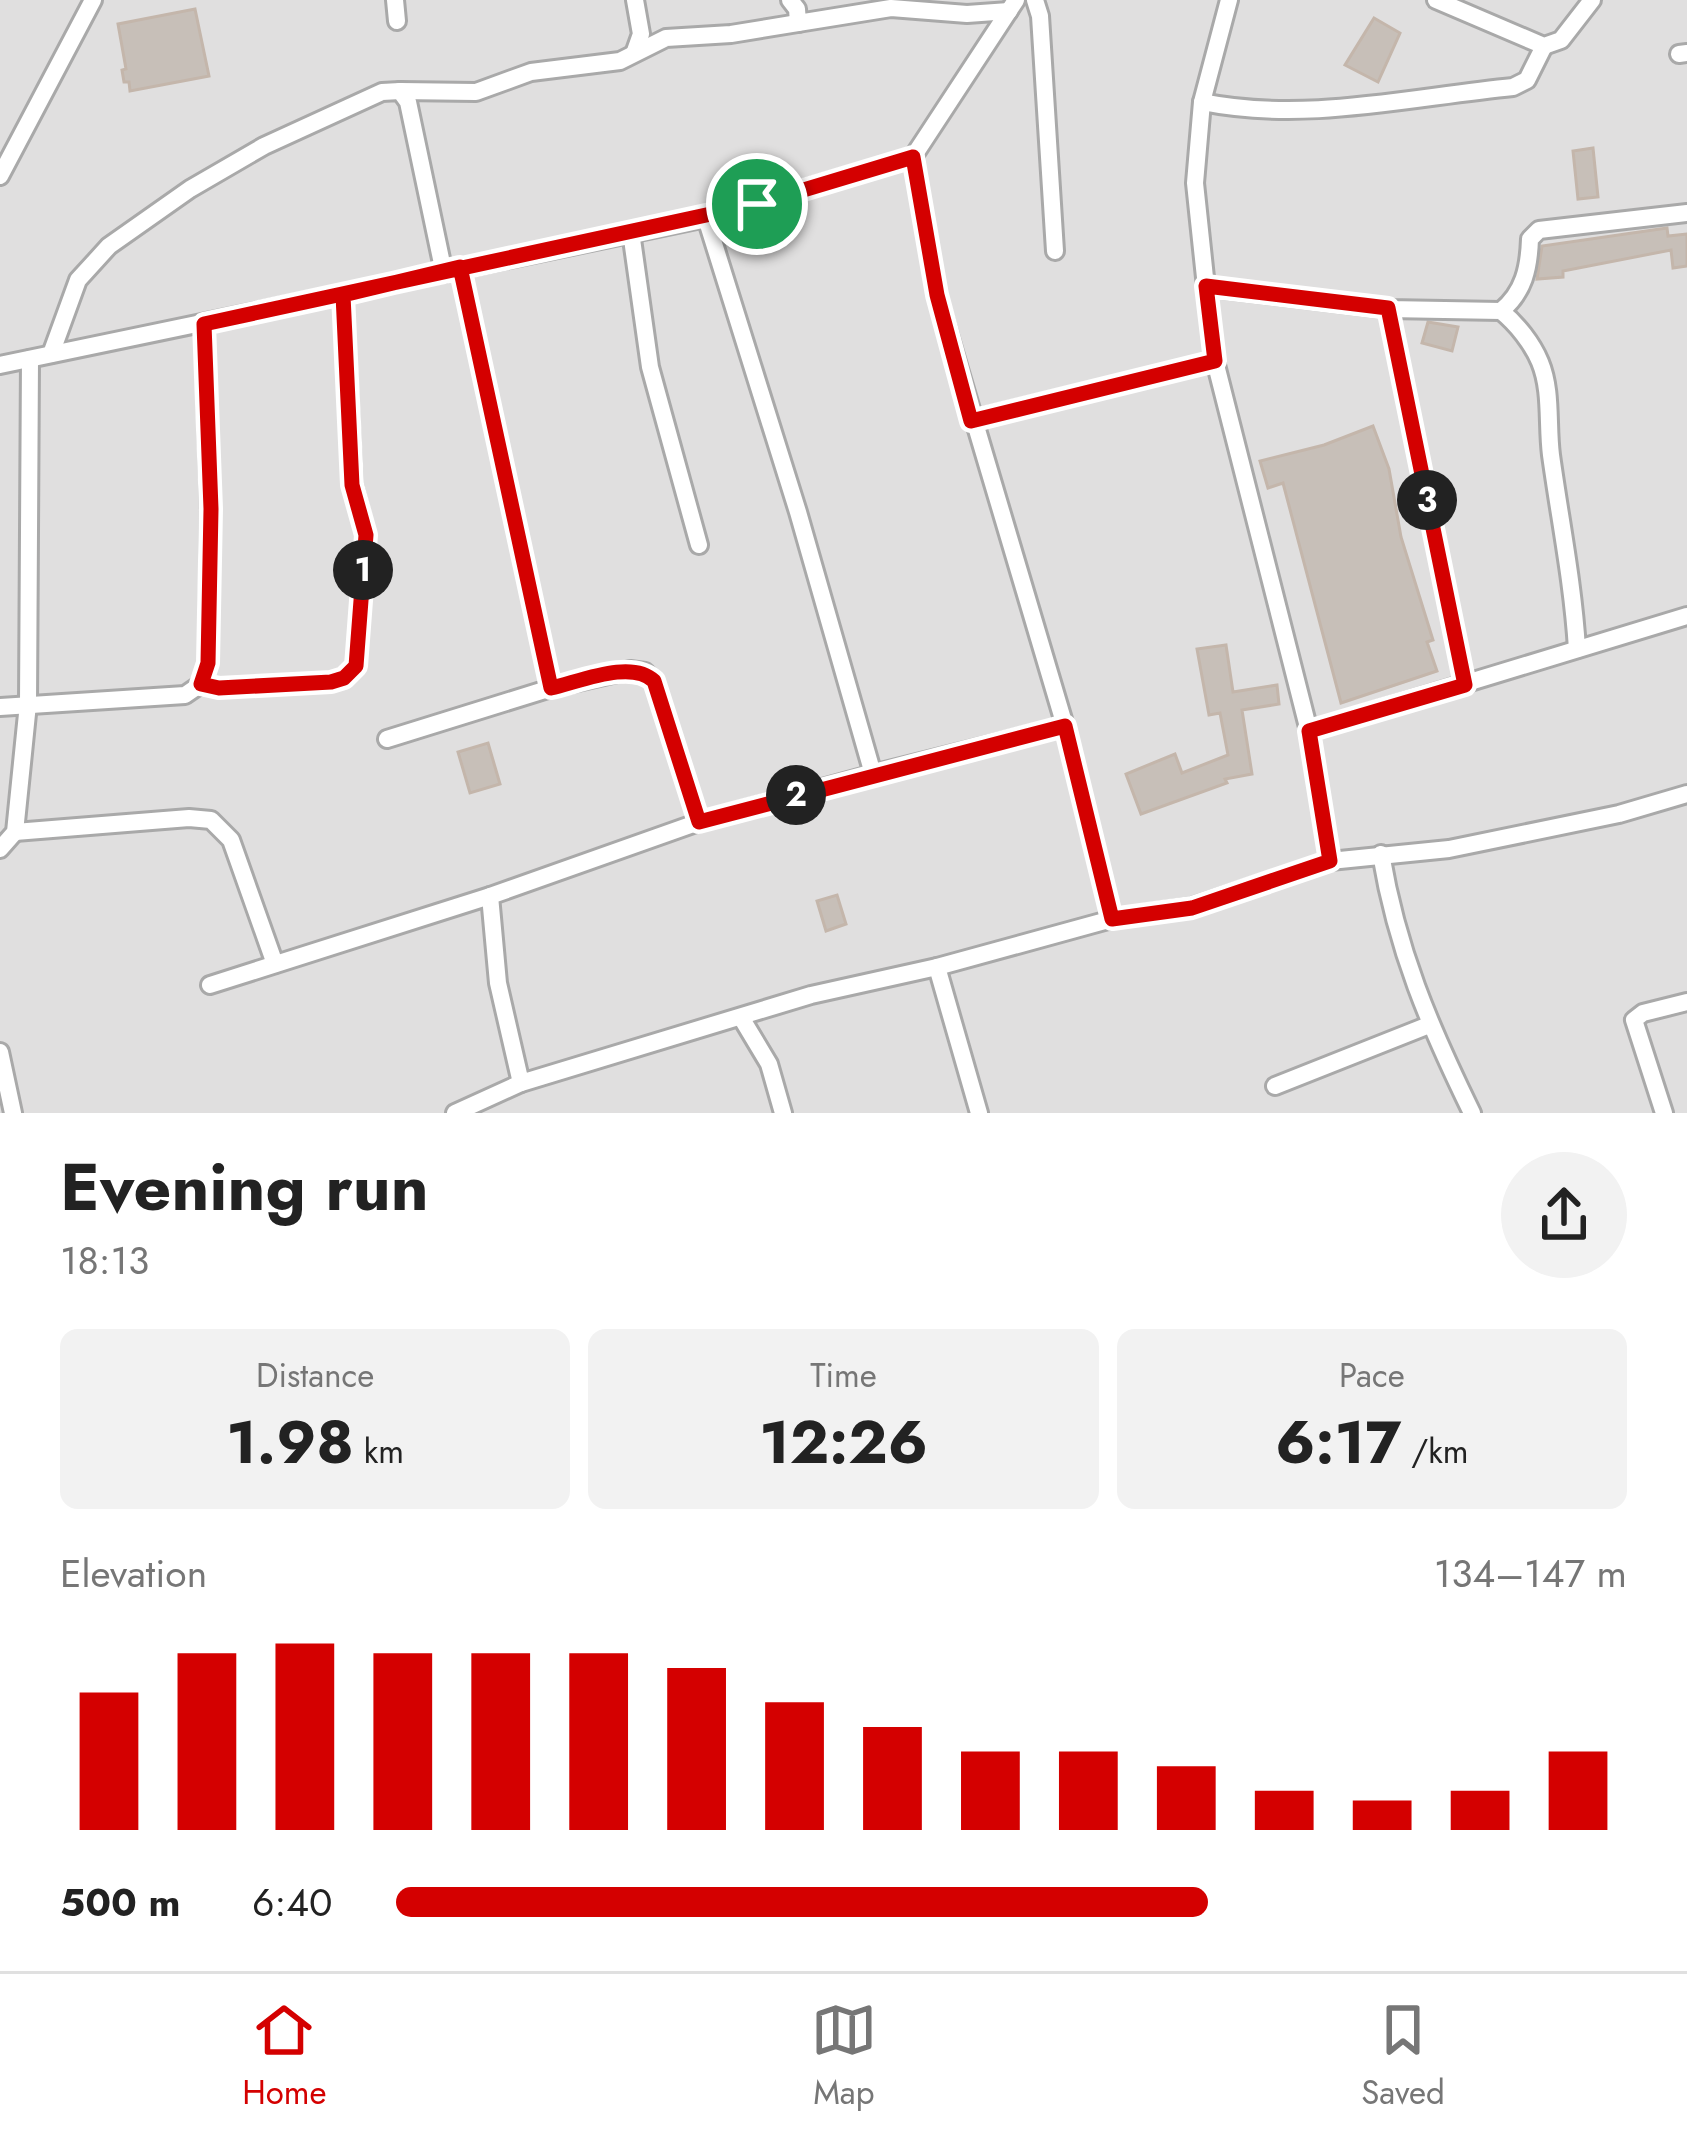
<!DOCTYPE html>
<meta charset="utf-8">
<style>
:root{--surface:#fff;--page:#f2f2f2;--text:#222;--muted:#767676;--line:#e0e0e0;--accent:#d40000}
body{margin:0;font-family:Jost,sans-serif;background:var(--page);color:var(--text);height:100vh;display:flex;flex-direction:column;font-size:45px;white-space:nowrap}
*{box-sizing:border-box;margin:0}
p{font-size:39px;color:var(--muted)}
.icon{flex:none;width:66px;height:66px;fill:none;stroke:currentColor;stroke-width:2;stroke-linecap:round;stroke-linejoin:round}
.map{position:relative;height:1113px;overflow:hidden}
.details{display:flex;flex-direction:column;background:var(--surface);flex:1}
.details>*{flex:none}
.pin{position:absolute;display:grid;place-items:center;width:102px;height:102px;color:#fff;margin:-51px;border:6px solid #fff;border-radius:50%;box-shadow:0 3px 12px #0007}
.km{position:absolute;width:60px;height:60px;margin:-30px;border-radius:50%;background:#222;color:#fff;font-size:33px;line-height:60px;text-align:center}
.round{display:grid;place-items:center;flex:none;width:126px;height:126px;border-radius:63px;background:var(--page)}
.headline{display:flex;align-items:center;justify-content:space-between;height:204px;padding:0 60px}
h1{font-size:66px;font-weight:700;line-height:90px}
.stats{display:grid;grid-template-columns:repeat(3,1fr);gap:18px;height:204px;padding:12px 60px}
.stats div{display:grid;align-content:center;border-radius:18px;background:var(--page);text-align:center}
.stats b{font-size:60px;font-weight:700}
.stats small{font-size:33px;font-weight:400}
.stats p{font-size:33px}
.chart{height:336px;padding:24px 60px}
.chart p{display:flex;justify-content:space-between}
.chart svg{width:100%;height:216px;margin-top:12px;stroke:var(--accent);stroke-width:6}
ul{padding:0 60px;list-style:none;font-size:39px}
li{display:grid;grid-template-columns:192px 144px 1fr;align-items:center;height:90px}
li i{height:30px;border-radius:15px;background:var(--accent)}
.tabs{display:flex;justify-content:space-around;align-items:center;height:168px;border-top:3px solid var(--line);background:var(--surface);font-size:33px;color:var(--muted)}
.tabs a{display:grid;justify-items:center;gap:6px}
.tabs .current{color:var(--accent)}
.map>svg:first-child{display:block}
.residential{fill:#e0dfdf}
.building{fill:#c7bfb8;stroke:#c4b6ab;stroke-width:3}
.lines{fill:none;stroke-linecap:round;stroke-linejoin:round}
.street-casing{stroke:#a9a9a9;stroke-width:22}
.street{stroke:#fff;stroke-width:16}
.route-casing{stroke:#fff;stroke-width:24}
.route{stroke:#d40000;stroke-width:15}
</style>
<div class="map">
<svg width="1687" height="1113" viewBox="0 0 1687 1113">
<rect width="100%" height="100%" fill="#f2efe9"/>
<rect class="residential" x="0" y="0" width="1687" height="1113"/>
<g class="building">
<polygon points="195,9 209,76 130,91 129,82 124,82 122,70 126,69 118,24"/>
<polygon points="1374,18 1400,33 1378,82 1345,65"/>
<polygon points="1593,148 1598,197 1578,199 1573,151"/>
<polygon points="1667,228 1668,236 1687,234 1687,266 1673,268 1671,250 1563,271 1563,277 1537,279 1542,246"/>
<polygon points="1428,322 1458,327 1452,351 1422,343"/>
<polygon points="1373,426 1389,469 1401,537 1433,640 1427,642 1437,671 1341,703 1283,483 1268,488 1260,461 1324,445"/>
<polygon points="1226,645 1233,692 1277,685 1279,704 1242,710 1252,774 1225,779 1227,783 1141,814 1126,774 1175,754 1182,773 1228,755 1220,713 1209,715 1197,649"/>
<polygon points="488,743 500,784 470,793 458,752"/>
<polygon points="837,895 846,924 826,931 817,901"/>
</g>
<g class="lines">
<defs>
<g id="street">
<polyline points="395,0 397,21"/>
<polyline points="635,0 641,34 635,51"/>
<polyline points="790,0 797,9 798,23 891,8 967,14 1009,11"/>
<polyline points="1035,0 1040,16 1055,251"/>
<polyline points="1229,0 1202,102 1195,183 1206,287 1215,361 1309,731 1330,861"/>
<polyline points="1436,0 1544,46 1561,40 1592,0"/>
<polyline points="1679,54 1687,53"/>
<polyline points="400,91 476,92 531,72 620,61 666,38 731,34 798,23"/>
<path d="M1202,102C1306,123 1410,97 1513,87L1527,80L1544,46"/>
<polyline points="913,157 937,295 1065,726 1112,919"/>
<polyline points="0,176 93,0"/>
<polyline points="706,218 798,512 873,774 699,822 490,896 498,983 521,1083 811,995 937,967 1112,919 1192,907 1330,861 1449,849 1619,814 1687,794"/>
<polyline points="631,232 650,367 699,545"/>
<polyline points="460,267 551,688"/>
<path d="M1206,287L1388,309L1501,311C1517,324 1532,343 1540,362C1552,391 1547,424 1551,455C1560,520 1573,583 1577,649"/>
<polyline points="1388,309 1465,684"/>
<path d="M1501,311C1524,292 1529,268 1530,239L1539,230L1687,213"/>
<polyline points="51,354 78,280 109,246 190,189 264,146 382,92 400,91 408,102 444,273"/>
<polyline points="0,365 706,218 913,157 1016,0"/>
<polyline points="972,420 1215,361"/>
<polyline points="201,684 219,688 331,682 343,678 356,666 366,535 353,485 343,295"/>
<polyline points="0,707 185,695 201,684 208,663 210,510 204,324"/>
<polyline points="1309,731 1687,616"/>
<polyline points="387,739 551,688 630,670 645,672 654,681 699,822"/>
<polyline points="873,774 1065,726"/>
<polyline points="15,832 189,818 211,820 231,840 275,964"/>
<polyline points="0,849 15,832 28,704 30,359"/>
<path d="M1381,854C1397,950 1429,1025 1472,1113"/>
<polyline points="937,967 979,1113"/>
<polyline points="210,985 490,896"/>
<polyline points="742,1019 769,1064 783,1113"/>
<polyline points="0,1052 13,1113"/>
<polyline points="1275,1086 1429,1025"/>
<polyline points="455,1113 521,1083"/>
<polyline points="1664,1113 1634,1020 1643,1013 1687,1002"/>
</g>
</defs>
<use href="#street" class="street-casing"/>
<use href="#street" class="street"/>
</g>
<g class="lines">
<defs>
<path id="route" d="M757,204L204,324L211,509L208,663L201,684L219,688L331,682L344,678L356,666L366,535L352,485L343,295L460,267L551,688C579,682 631,659 654,681L699,822L1065,726L1112,919L1192,908L1330,861L1309,731L1465,685L1388,308L1206,286L1215,361L971,421L937,295L913,157L757,204"/>
</defs>
<use href="#route" class="route-casing"/>
<use href="#route" class="route"/>
</g>
</svg>
<div class="pin" style="left:757px;top:204px;background:#1e9e55"><svg class="icon" aria-label="arrive" viewBox="0 0 24 24"><path d="M6 21V4h12l-3 4 3 4H6"/></svg></div>
<b class="km" style="left:363px;top:570px">1</b>
<b class="km" style="left:796px;top:795px">2</b>
<b class="km" style="left:1427px;top:500px">3</b>
</div>
<section class="details">
<div class="headline"><div><h1>Evening run</h1><p>18:13</p></div><a class="round"><svg class="icon" aria-label="share" viewBox="0 0 24 24"><path d="M12 15V3M7 8l5-5 5 5M5 13v7h14v-7"/></svg></a></div>
<div class="stats">
<div><p>Distance</p><b>1.98<small> km</small></b></div>
<div><p>Time</p><b>12:26</b></div>
<div><p>Pace</p><b>6:17<small> /km</small></b></div>
</div>
<div class="chart"><p><span>Elevation</span>134–147 m</p>
<svg viewBox="0 0 160 44" preserveAspectRatio="none"><path d="M5 44V16M15 44V8M25 44V6M35 44V8M45 44V8M55 44V8M65 44V11M75 44V18M85 44V23M95 44V28M105 44V28M115 44V31M125 44V36M135 44V38M145 44V36M155 44V28"/></svg>
</div>
<ul>
<li><b>500 m</b>6:40<i style="width:66%"></i></li>
</ul>
</section>
<nav class="tabs">
<a class="current"><svg class="icon" aria-label="home" viewBox="0 0 24 24"><path d="M3 11l9-7 9 7M6 9v11h12V9"/></svg>Home</a>
<a><svg class="icon" aria-label="map" viewBox="0 0 24 24"><path d="M3 6l6-2 6 2 6-2v14l-6 2-6-2-6 2zM9 4v14M15 6v14"/></svg>Map</a>
<a><svg class="icon" aria-label="saved" viewBox="0 0 24 24"><path d="M7 4h10v16l-5-4-5 4z"/></svg>Saved</a>
</nav>
